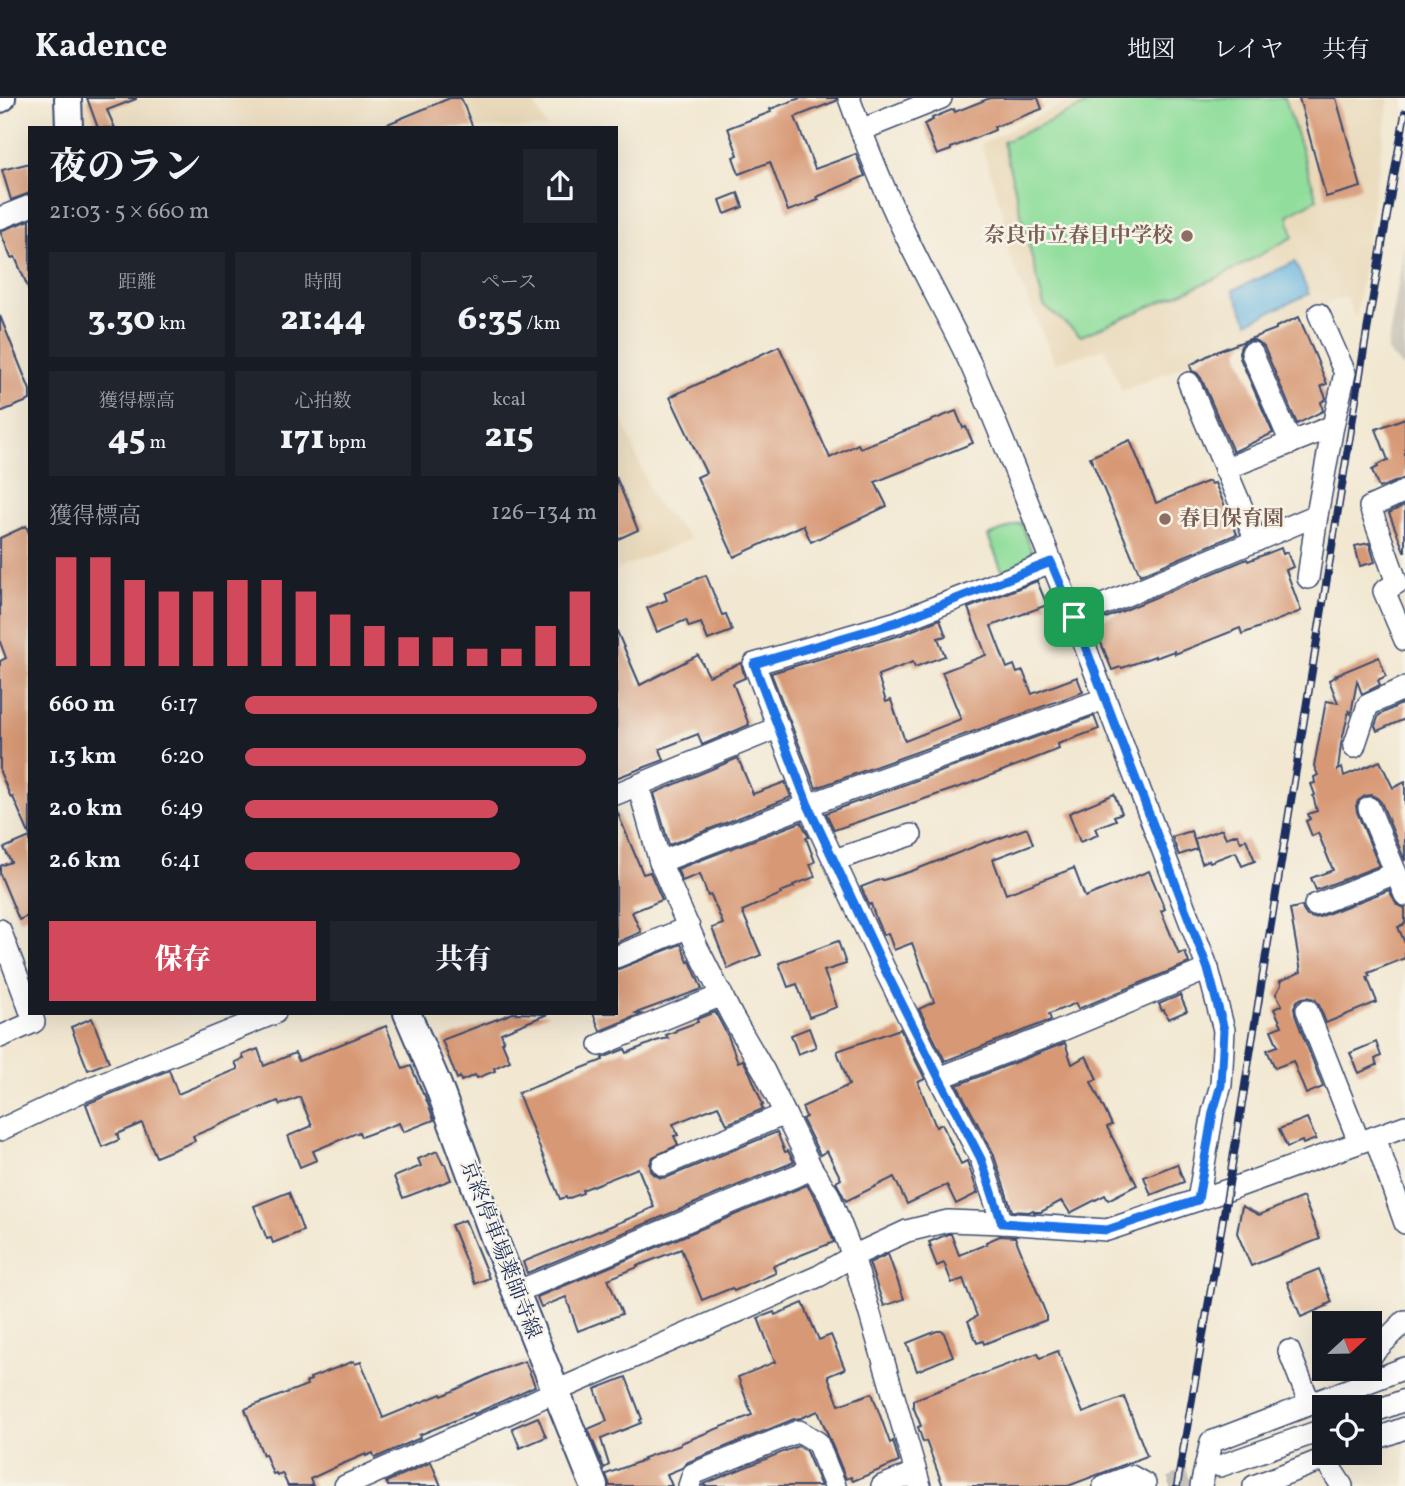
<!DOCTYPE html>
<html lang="ja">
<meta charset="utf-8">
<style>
:root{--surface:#171b24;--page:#20242c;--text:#f1f3f6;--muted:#9ea1a6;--line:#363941;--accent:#d1495b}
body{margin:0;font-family:Vollkorn,"Noto Serif JP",serif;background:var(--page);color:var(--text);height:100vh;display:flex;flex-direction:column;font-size:26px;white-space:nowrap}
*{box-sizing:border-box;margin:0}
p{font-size:23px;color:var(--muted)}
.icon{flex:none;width:38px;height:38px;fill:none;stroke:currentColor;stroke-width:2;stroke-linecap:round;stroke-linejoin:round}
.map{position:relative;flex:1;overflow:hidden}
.panel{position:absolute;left:28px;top:28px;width:590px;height:889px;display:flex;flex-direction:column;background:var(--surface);border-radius:0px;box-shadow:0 7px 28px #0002}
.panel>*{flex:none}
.needle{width:46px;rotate:68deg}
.tools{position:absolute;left:1312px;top:1213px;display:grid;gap:14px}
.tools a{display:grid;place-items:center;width:70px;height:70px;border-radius:0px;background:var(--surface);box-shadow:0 7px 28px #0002;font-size:35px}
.pin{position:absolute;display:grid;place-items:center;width:60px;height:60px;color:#fff;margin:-30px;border-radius:14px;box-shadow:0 4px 10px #0006}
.round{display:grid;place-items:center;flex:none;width:74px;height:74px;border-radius:0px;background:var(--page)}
.overview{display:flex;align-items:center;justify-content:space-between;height:119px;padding:0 21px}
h1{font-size:38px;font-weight:800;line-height:52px}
.figures{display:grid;grid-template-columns:repeat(3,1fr);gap:10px;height:119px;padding:7px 21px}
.figures div{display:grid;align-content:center;border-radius:0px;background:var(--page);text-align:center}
.figures b{font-size:35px;font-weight:800}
.figures small{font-size:19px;font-weight:400}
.figures p{font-size:19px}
.chart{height:196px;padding:14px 21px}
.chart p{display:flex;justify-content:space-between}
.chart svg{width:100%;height:126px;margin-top:7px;stroke:var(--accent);stroke-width:6}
.primary-button{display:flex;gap:14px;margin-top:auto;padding:14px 21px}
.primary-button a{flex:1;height:80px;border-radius:0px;background:var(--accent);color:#fff;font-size:28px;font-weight:800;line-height:80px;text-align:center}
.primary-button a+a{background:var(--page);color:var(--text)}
ul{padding:0 21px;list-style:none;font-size:23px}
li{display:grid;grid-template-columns:112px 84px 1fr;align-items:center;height:52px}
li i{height:18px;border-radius:9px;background:var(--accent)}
header{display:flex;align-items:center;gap:42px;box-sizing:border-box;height:98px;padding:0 35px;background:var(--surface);border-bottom:2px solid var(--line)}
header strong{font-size:33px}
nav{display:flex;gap:38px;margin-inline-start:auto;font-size:24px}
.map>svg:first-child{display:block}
.built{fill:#e9d9ba}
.industrial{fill:#c9c3b8}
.green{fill:#91de9c;stroke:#56867d;stroke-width:2}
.water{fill:#62b3dd;stroke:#3e719e;stroke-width:2}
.building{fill:#d79874}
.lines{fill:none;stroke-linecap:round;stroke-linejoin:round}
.minor-tunnel{stroke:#c7c3bb;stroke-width:21;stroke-dasharray:21 10;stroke-linecap:butt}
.minor-casing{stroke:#3b4b6f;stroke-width:24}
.major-casing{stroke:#3b4b6f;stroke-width:30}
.minor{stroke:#fff;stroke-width:21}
.major{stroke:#fff;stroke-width:26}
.rail-casing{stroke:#1b2f5e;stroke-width:8}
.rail{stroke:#f7f3e8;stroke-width:5;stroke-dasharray:16;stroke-linecap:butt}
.route-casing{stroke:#fff;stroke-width:14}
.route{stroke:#1a73e8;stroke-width:9}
.education-dot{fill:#8d6e63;stroke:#f7f3e8;stroke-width:2.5}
.labels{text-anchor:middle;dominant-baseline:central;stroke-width:5;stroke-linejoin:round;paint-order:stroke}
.education-label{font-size:21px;font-weight:bold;fill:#785e54;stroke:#f7f3e8;text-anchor:end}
.street-label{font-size:21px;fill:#1b2f5e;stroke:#f7f3e8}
</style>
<header>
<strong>Kadence</strong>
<nav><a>地図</a><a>レイヤ</a><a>共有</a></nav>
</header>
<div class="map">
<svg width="1405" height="1388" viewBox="0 0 1405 1388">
<rect width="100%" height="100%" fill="#f7f3e8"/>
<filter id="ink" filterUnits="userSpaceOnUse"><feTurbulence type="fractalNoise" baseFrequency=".0143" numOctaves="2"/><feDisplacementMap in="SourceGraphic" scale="14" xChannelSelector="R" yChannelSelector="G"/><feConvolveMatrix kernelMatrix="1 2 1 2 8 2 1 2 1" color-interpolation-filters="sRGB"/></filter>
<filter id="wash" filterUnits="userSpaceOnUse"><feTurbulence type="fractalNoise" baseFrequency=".00686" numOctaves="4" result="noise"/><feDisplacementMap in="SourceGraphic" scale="28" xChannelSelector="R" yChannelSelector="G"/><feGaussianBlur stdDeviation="1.57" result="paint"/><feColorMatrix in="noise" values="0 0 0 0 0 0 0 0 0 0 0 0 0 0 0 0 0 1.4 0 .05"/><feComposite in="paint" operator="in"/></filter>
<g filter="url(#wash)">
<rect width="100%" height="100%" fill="#f2e8d2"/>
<g class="built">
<polygon points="81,0 532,0 547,30 83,30"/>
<polygon points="1076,0 1389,0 1356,220 1345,199 1122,293 1105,250 1055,265 1009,157 1004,119 981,46"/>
<polygon points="616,305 654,403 691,441 616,472"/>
</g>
<polygon class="industrial" points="1405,144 1405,272 1387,253"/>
<g class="green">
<polygon points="1101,0 1285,0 1317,101 1288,117 1293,139 1221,178 1081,238 1044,208 1003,44"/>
<polygon points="1021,425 1038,469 1006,482 988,438"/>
</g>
<polygon class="water" points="1295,164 1309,196 1248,224 1233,192"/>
<g id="blocks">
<g class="building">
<polygon points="87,0 136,0 136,1 107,12 115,30 98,30"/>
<polygon points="450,0 461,0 473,30 378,30"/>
<polygon points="800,0 836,0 836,3 795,19 815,71 856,56 865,78 817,99 819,102 788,113 770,64 739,76 733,59 738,57 728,30 771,14 770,11"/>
<polygon points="990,0 1038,0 1042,11 994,29 995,32 951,50 951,52 937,57 924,26 933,22 932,20 954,11 955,14"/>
<polygon points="1299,0 1336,0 1361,89 1326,99"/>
<polygon points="30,65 30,95 11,102 2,72"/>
<polygon points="738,95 743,109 725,116 720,102"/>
<polygon points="30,122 30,194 15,159 11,160 0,133"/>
<polygon points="0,218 30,292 30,302 0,314"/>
<polygon points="1299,219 1327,286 1321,288 1326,300 1325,302 1321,304 1323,313 1297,326 1264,249 1260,245 1254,242 1246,243 1241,248 1239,254 1240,260 1273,335 1233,354 1201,280 1197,275 1192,273 1190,267 1213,255 1276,231 1276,229"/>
<polygon points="779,248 830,360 858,346 860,350 956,313 963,330 966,329 973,345 875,384 887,408 811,444 803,427 734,459 697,379 706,375 670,299"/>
<polygon points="1405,320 1405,380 1379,390 1372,372 1378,369 1377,367 1388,362 1376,331"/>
<polygon points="1130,342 1156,405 1209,383 1211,386 1215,385 1237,436 1140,477 1090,359"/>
<polygon points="616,379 638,432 616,442"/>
<polygon points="1405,407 1405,453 1404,453 1389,415"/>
<polygon points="26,428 30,437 30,738 13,699 11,700 0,674 0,563 6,560 0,544 0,440"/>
<polygon points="1369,445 1375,464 1360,468 1355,448"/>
<polygon points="1281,450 1283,456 1287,454 1293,469 1286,472 1301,513 1242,536 1240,530 1175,556 1174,553 1155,560 1155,558 1122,570 1121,569 1112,572 1097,535 1099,535 1094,525 1247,461 1248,463"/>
<polygon points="706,477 722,517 726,516 732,533 708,542 701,525 689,529 686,522 657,534 647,510 667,502 664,494"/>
<polygon points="1037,483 1047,507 991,528 1007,570 1014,567 1017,575 1023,573 1032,596 1077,579 1083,594 816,690 771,575 901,537 940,521 946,538 938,540 945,558 915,569 913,564 878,577 886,604 891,602 905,643 961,621 942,574 986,557 968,510"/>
<polygon points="616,531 640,587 698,557 709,578 741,565 745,580 733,585 749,627 702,647 698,636 660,651 664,662 616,680"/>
<polygon points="1379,559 1386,578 1378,582 1380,587 1362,596 1357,583 1351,616 1349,613 1341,646 1338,672 1342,670 1344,678 1380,663 1393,690 1405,684 1405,763 1381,704 1377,700 1371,697 1365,698 1358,703 1356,708 1357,714 1379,768 1316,792 1311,780 1333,772 1318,735 1312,738 1306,723 1310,721 1308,716 1317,713 1313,698 1315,697 1311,686 1315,685 1314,679 1318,677 1314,668 1326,603 1338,605 1329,582 1337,578 1336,577"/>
<polygon points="1405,604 1405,621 1377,633 1375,628 1379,617"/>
<polygon points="1094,618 1099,631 1058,646 1059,651 971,685 834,732 826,715"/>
<polygon points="738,660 753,696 785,684 791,699 669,747 654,695"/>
<polygon points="1114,696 1122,715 1114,718 1116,722 1095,730 1098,737 1080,744 1069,715"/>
<polygon points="616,711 643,776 650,774 662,802 632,814 641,834 616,845"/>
<polygon points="801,724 809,739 806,740 815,764 810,766 815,779 793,787 794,789 780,794 781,796 742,813 761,857 728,871 712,830 723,826 711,797 708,798 700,776 682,783 677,771"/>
<polygon points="1027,730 1033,746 993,761 1006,796 1074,770 1085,799 1149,773 1165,811 1161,813 1179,856 1185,854 1189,865 1078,911 1076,905 1049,916 1051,922 945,963 919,911 934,904 912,845 894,852 888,835 883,837 876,821 871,806 869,807 861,789 882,781 883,782 912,773 986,744 987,745"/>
<polygon points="1222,731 1226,740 1237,736 1241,744 1246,741 1255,763 1242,768 1236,754 1210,764 1209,762 1202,765 1194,741"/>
<polygon points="1191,733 1197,751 1179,757 1172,739"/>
<polygon points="30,739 30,817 19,822 0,776 0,768 11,764 4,750"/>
<polygon points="1389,792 1397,807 1405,810 1405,826 1398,829 1405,845 1405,860 1368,875 1370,878 1367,879 1377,904 1326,925 1319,907 1315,901 1308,899 1302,900 1297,903 1294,909 1295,917 1323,989 1306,996 1293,963 1275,970 1267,952 1278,948 1271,932 1282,928 1274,911 1282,907 1276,896 1281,887 1280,883 1301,874 1290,811 1302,808 1303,812 1307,818 1314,820 1319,819"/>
<polygon points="838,843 846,866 824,873 837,909 809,919 797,886 788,889 779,865"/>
<polygon points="681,846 688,864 690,863 702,891 636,915 641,916 600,933 593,915 616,915 616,872"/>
<polygon points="1180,897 1187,913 1168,921 1164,912 1162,913 1159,906"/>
<polygon points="715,914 728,938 738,964 743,962 750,975 763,1007 761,1007 763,1011 727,1026 718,1008 673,1026 678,1037 674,1038 678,1047 653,1059 650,1066 651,1073 655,1077 661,1080 668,1079 777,1034 785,1054 788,1053 794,1064 527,1175 523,1164 645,1114 645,1113 654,1109 638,1070 582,1092 583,1095 567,1101 566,1099 560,1101 518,995 603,962 602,960 625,951 627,955 656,943 668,940 666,937 676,933 676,932 698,924 697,921"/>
<polygon points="513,915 548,916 501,935 504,943 502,944 510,963 494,970 495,973 477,980 475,977 461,983 460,979 457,981 442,942"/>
<polygon points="92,920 109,964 88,972 71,929"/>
<polygon points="386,928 403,971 411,968 423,996 424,996 434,1022 403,1034 399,1025 361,1039 359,1034 313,1053 317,1062 300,1069 288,1038 312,1028 300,999 280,1007 278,1003 193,1038 195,1043 156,1059 142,1025 117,1036 119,1042 102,1049 86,1006 169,972 178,996 238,971 235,964 244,961 242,957 258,951 264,968 295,955 299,963"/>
<polygon points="809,930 816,949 798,956 791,937"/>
<polygon points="900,931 925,981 918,984 936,1029 942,1026 961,1066 967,1063 978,1095 956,1106 947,1087 907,1106 894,1079 846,1103 836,1084 841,1081 827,1053 820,1057 802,1021 806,1019 802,1009 849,987 837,953"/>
<polygon points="1376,944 1381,958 1375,961 1377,967 1359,975 1350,955"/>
<polygon points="1065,945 1072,966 1086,958 1097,981 1091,984 1112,1027 1107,1029 1137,1087 1108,1102 1105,1097 1070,1115 1063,1104 1062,1105 1061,1103 1041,1114 1034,1114 1033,1112 1029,1114 1012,1113 993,1055 957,987"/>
<polygon points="1307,1020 1316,1041 1303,1046 1302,1043 1287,1049 1279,1031"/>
<polygon points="437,1053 443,1066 445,1066 451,1082 403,1100 394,1079 421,1068 418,1061"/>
<polygon points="1177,1066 1184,1084 1151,1097 1144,1079"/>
<polygon points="807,1087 817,1103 834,1144 773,1168 776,1175 734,1193 732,1190 702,1202 681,1151 637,1168 638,1169 608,1181 622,1216 578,1233 566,1199 541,1209 537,1199"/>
<polygon points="289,1094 303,1133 273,1145 271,1140 267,1141 254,1108"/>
<polygon points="1303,1099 1320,1141 1251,1168 1237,1135 1242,1108 1259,1117"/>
<polygon points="465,1122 489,1180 475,1186 451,1127"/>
<polygon points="948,1136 951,1136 959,1157 987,1146 986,1144 1000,1138 1015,1139 1046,1216 1046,1222 984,1246 983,1243 977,1245 968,1223 977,1218 963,1181 952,1185 944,1165 937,1168 929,1148 931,1148 929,1144"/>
<polygon points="888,1156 904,1201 884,1208 869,1165"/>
<polygon points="1319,1171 1332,1204 1326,1207 1327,1208 1301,1219 1287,1184"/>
<polygon points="803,1205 819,1242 831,1237 845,1271 828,1278 839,1307 872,1295 890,1345 893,1343 899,1364 853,1383 851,1379 846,1381 818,1313 801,1320 794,1321 688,1364 682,1370 667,1376 672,1388 610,1388 606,1376 644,1362 643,1360 681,1347 681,1345 752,1317 738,1279 775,1264 758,1220 774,1214 775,1217"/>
<polygon points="937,1233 943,1233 953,1258 917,1273 907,1245"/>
<polygon points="1058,1253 1083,1315 1124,1299 1147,1358 1068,1388 943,1388 926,1343 923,1344 918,1329 921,1328 913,1308 913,1302 1038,1255 1040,1260"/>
<polygon points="354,1263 355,1266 361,1264 383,1320 441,1296 442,1298 494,1274 525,1263 535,1288 474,1316 473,1315 419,1337 420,1340 375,1360 373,1355 366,1358 366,1356 340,1367 310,1381 313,1388 288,1388 282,1375 277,1377 276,1375 273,1376 265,1356 263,1357 245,1311 307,1287 306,1284 311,1282 310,1280"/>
<polygon points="626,1279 642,1321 640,1322 641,1325 601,1341 609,1367 604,1370 588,1331 607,1323 595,1291"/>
<polygon points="538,1319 546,1339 520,1350 512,1330"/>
<polygon points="798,1348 806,1353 821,1388 703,1388 704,1386"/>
<polygon points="431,1364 441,1388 388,1388 386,1384"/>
</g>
</g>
</g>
<g filter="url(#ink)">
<use href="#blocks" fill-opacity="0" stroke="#3b4b6f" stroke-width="2"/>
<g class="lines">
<polyline class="minor-tunnel" points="1168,1388 1218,1369"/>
<defs>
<g id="minor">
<path d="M849,0C866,47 885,94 906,138C927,182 951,224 971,267C1008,350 1039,436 1074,519L1208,871L1224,932L1221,987L1213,1014L1198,1102"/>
<polyline points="861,32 941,0"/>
<polyline points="0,120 30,108"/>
<polyline points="1252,255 1291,345"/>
<polyline points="1189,285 1256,443"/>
<polyline points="1225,371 1333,328"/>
<polyline points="1405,393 1370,409 1397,485 1384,493 1405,542"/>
<polyline points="1308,480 1317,417 1333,328 1345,275 1319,216"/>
<polyline points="1074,519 1317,417"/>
<polyline points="1354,649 1368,607 1405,590"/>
<polyline points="638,687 660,764 697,849 732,918 764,973 812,1071 829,1097 853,1158 920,1388"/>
<polyline points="616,696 779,629"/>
<polyline points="1369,710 1405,797"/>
<polyline points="834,762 911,737"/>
<polyline points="660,764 808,707 1104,601"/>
<polyline points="1315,807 1396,775"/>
<polyline points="0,832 30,912"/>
<polyline points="616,859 689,829"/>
<polyline points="1307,912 1359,1044"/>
<polyline points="0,939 34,924 31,915"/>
<polyline points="600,947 722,897"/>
<polyline points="939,980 1055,935 1208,871"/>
<polyline points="0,1032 78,995 275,915"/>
<polyline points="1375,1039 1405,1125"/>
<polyline points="663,1067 785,1016"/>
<polyline points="1002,1125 981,1061 939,980 884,870 808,707 754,566 897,524 1051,464"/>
<polyline points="516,1194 812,1071"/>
<polyline points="1289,1253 1310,1306"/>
<polyline points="1370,1261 1373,1255 1405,1223"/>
<polyline points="1370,1315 1405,1302"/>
<polyline points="1370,1343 1405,1330"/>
<polyline points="1327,1360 1331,1371 1342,1388"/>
<polyline points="1220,1368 1325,1331"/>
<polyline points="345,1388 509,1315 556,1293 819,1178 853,1158 907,1133 948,1123 1002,1125 1107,1132 1228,1092 1405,1028"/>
<polyline points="689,1388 693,1376 799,1333 817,1344 835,1388"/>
<polyline points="882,1388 915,1375"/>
<polyline points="1104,1388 1131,1378 1145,1386 1145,1388"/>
<polyline points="1201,1388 1211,1344 1405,1270"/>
<polyline points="1254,1388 1342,1354"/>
</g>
<g id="major">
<polyline points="68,0 69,30"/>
<polyline points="0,1 2,0"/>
<polyline points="407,915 438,987 495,1142 594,1388"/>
</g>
</defs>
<use href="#minor" class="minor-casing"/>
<use href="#major" class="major-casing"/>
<use href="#minor" class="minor"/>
<use href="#major" class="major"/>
<defs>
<polyline id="rail" points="1177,1388 1228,1092 1367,233 1405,15"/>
</defs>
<use href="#rail" class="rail-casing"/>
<use href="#rail" class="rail"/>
</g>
</g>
<g class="lines" filter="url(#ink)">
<defs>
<polygon id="route" points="1051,464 1074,519 1208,871 1224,932 1221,987 1213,1014 1198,1102 1107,1132 1002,1125 981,1061 939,980 884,870 808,707 754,566 897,524"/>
</defs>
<use href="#route" class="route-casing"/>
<use href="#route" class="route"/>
</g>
<g class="education-dot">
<circle cx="1187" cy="138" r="7"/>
<circle cx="1165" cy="421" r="7"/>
</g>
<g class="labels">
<g class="education-label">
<text x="1173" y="138">奈良市立春日中学校</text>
<text x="1179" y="421" text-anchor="start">春日保育園</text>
</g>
<g class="street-label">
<text transform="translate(500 1152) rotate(69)">京終停車場薬師寺線</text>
</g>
</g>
</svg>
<div class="tools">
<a><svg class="needle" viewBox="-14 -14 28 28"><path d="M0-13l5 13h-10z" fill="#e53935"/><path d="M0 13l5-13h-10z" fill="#9ea1a6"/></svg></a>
<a><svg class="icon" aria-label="locate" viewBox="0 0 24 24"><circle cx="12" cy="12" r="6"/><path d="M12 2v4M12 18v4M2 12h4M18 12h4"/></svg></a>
</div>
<div class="pin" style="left:1074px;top:519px;background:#1e9e55"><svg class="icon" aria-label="arrive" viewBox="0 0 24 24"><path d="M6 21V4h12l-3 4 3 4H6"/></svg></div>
<section class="panel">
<div class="overview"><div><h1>夜のラン</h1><p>21:03 · 5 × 660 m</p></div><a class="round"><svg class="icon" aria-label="share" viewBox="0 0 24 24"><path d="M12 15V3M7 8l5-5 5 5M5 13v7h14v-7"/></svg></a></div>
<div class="figures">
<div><p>距離</p><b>3.30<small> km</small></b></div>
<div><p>時間</p><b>21:44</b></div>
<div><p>ペース</p><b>6:35<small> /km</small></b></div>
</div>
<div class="figures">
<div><p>獲得標高</p><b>45<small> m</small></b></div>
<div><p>心拍数</p><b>171<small> bpm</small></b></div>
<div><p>kcal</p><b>215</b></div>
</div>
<div class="chart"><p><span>獲得標高</span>126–134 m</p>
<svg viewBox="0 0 160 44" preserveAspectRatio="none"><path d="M5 44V6M15 44V6M25 44V14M35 44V18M45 44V18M55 44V14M65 44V14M75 44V18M85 44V26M95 44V30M105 44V34M115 44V34M125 44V38M135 44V38M145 44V30M155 44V18"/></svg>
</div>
<ul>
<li><b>660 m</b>6:17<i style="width:100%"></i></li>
<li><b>1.3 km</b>6:20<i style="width:97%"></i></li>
<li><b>2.0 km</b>6:49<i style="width:72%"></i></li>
<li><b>2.6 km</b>6:41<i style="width:78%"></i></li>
</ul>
<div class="primary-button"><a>保存</a><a>共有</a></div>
</section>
</div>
